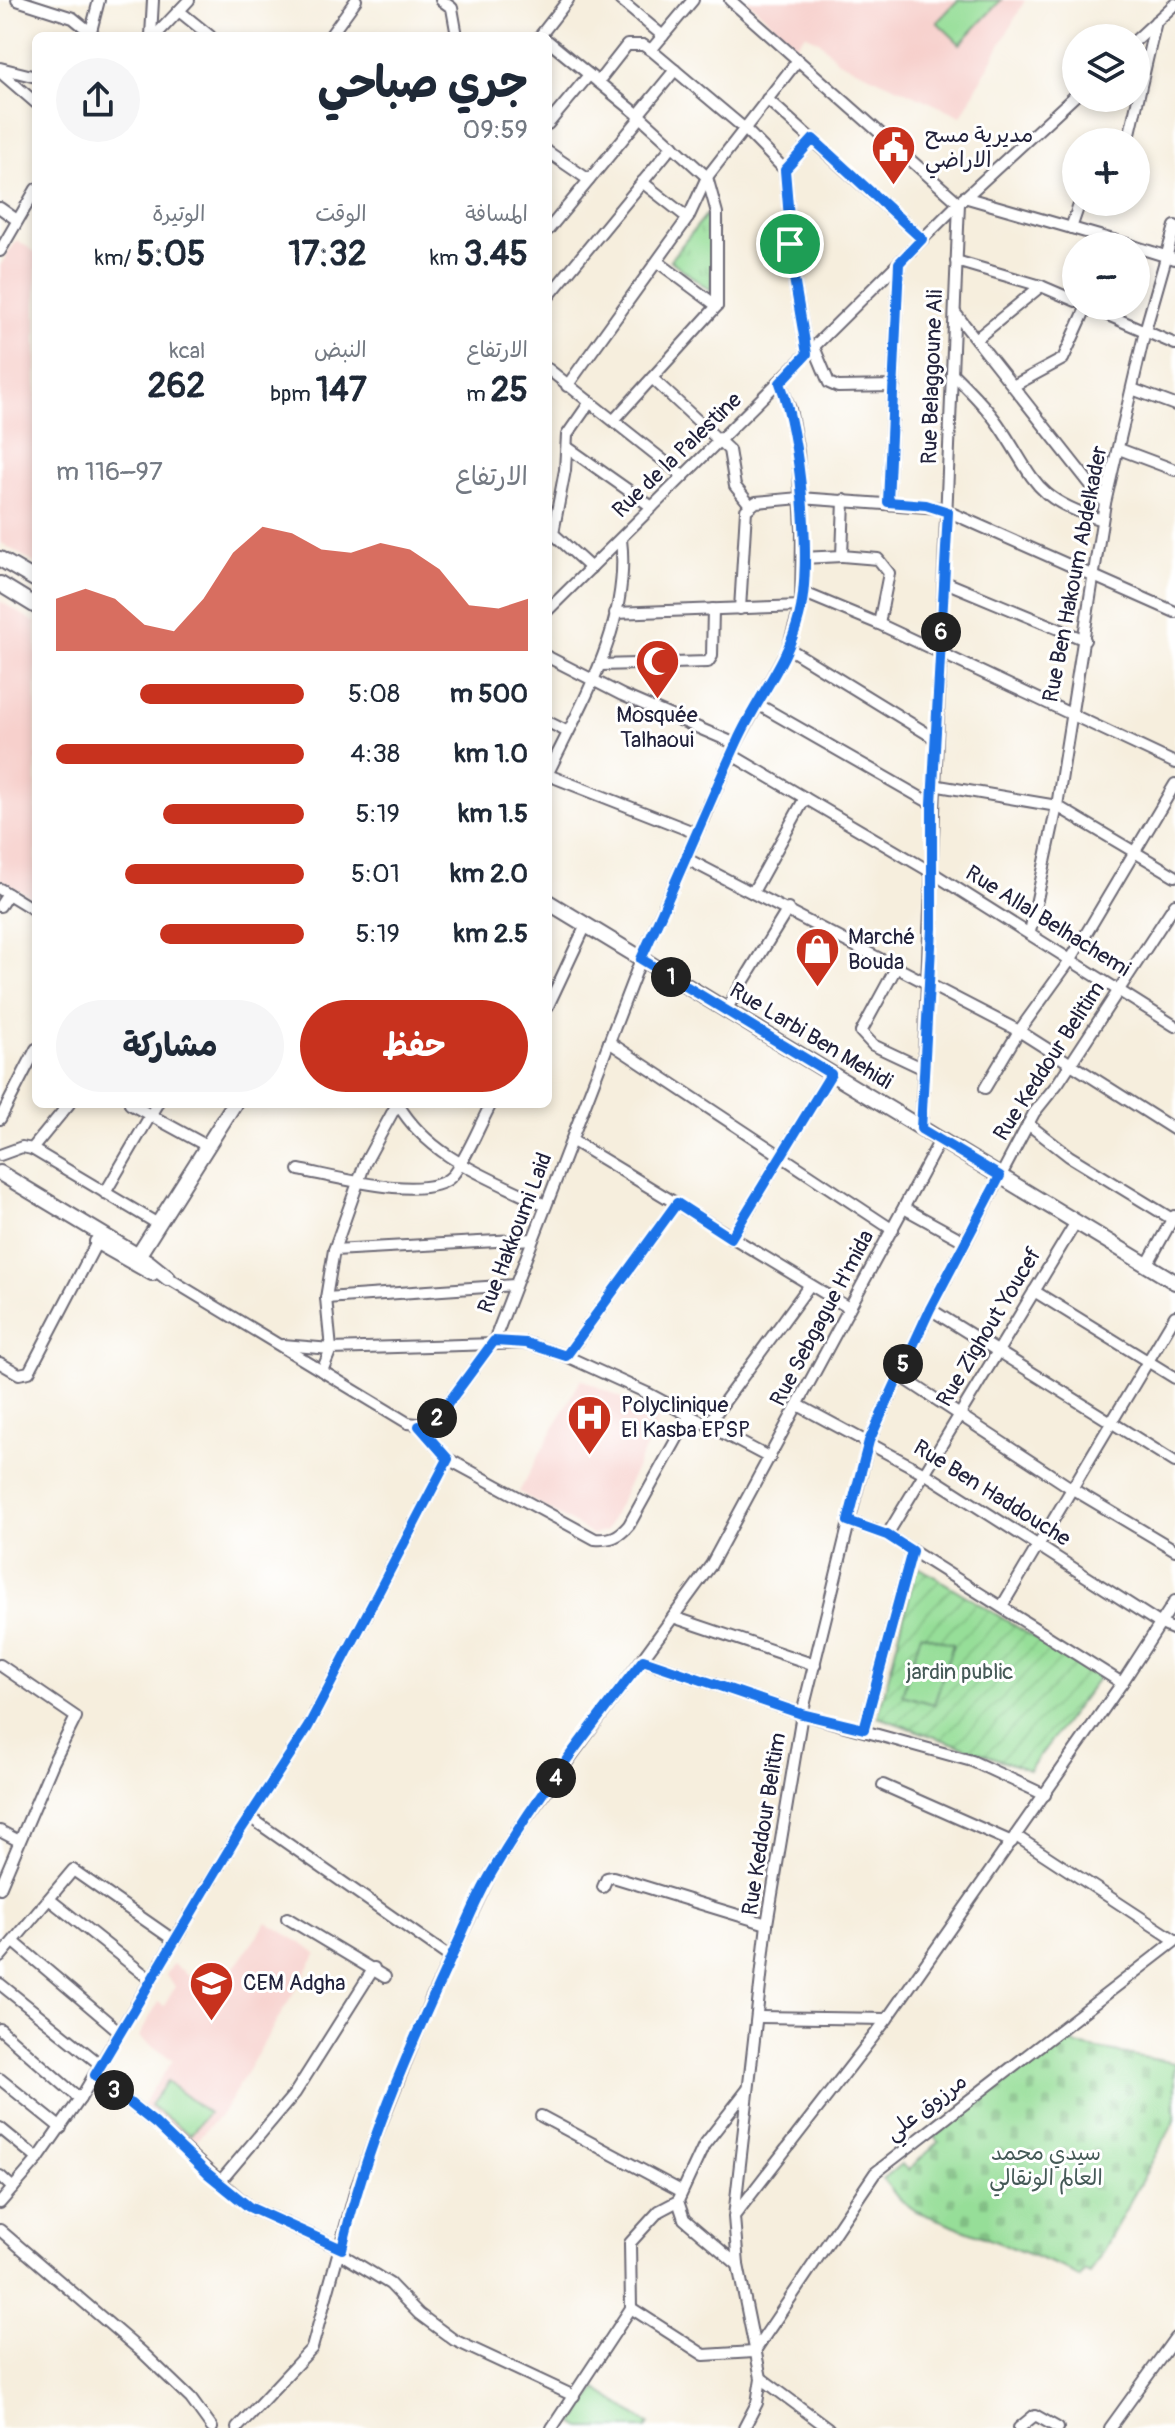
<!DOCTYPE html>
<html lang="ar">
<meta charset="utf-8">
<style>
:root{--surface:#fff;--page:#f6f6f7;--text:#1f2937;--muted:#747a83;--accent:#c8321e}
body{margin:0;font-family:Pangolin,"Playpen Sans Arabic",sans-serif;background:var(--page);color:var(--text);direction:rtl;height:100vh;display:flex;flex-direction:column;font-size:30px;white-space:nowrap}
*{box-sizing:border-box;margin:0}
p{font-size:26px;color:var(--muted)}
.icon{flex:none;width:44px;height:44px;fill:none;stroke:currentColor;stroke-width:2;stroke-linecap:round;stroke-linejoin:round}
.map{position:relative;flex:1;overflow:hidden;direction:ltr}
.drawer{position:absolute;left:32px;top:32px;width:520px;height:1076px;display:flex;flex-direction:column;background:var(--surface);border-radius:12px;box-shadow:0 4px 12px #0003;direction:rtl}
.drawer>*{flex:none}
.tools{position:absolute;left:1062px;top:24px;display:grid;gap:16px}
.tools a{display:grid;place-items:center;width:88px;height:88px;border-radius:50%;background:var(--surface);box-shadow:0 4px 12px #0003;font-size:40px}
.pin{position:absolute;display:grid;place-items:center;width:68px;height:68px;color:#fff;margin:-34px;border:4px solid #fff;border-radius:50%;box-shadow:0 2px 8px #0007}
.km{position:absolute;width:40px;height:40px;margin:-20px;border-radius:50%;background:#222;color:#fff;font-size:22px;line-height:40px;text-align:center}
.round{display:grid;place-items:center;flex:none;width:84px;height:84px;border-radius:42px;background:var(--page)}
.overview{display:flex;align-items:center;justify-content:space-between;height:136px;padding:0 24px}
h1{font-size:44px;font-weight:700;line-height:60px}
.stats{display:grid;grid-template-columns:repeat(3,1fr);gap:12px;height:136px;padding:8px 24px}
.stats div{display:grid;align-content:center}
.stats b{font-size:34px;font-weight:700}
.stats small{font-size:22px;font-weight:400}
.stats p{font-size:22px}
.chart{height:224px;padding:16px 24px}
.chart p{display:flex;justify-content:space-between}
.chart svg{width:100%;height:144px;margin-top:8px;fill:var(--accent);opacity:.7}
.primary-button{display:flex;gap:16px;margin-top:auto;padding:16px 24px}
.primary-button a{flex:1;height:92px;border-radius:48px;background:var(--accent);color:#fff;font-size:32px;font-weight:700;line-height:92px;text-align:center}
.primary-button a+a{background:var(--page);color:var(--text)}
ul{padding:0 24px;list-style:none;font-size:26px}
li{display:grid;grid-template-columns:128px 96px 1fr;align-items:center;height:60px}
li i{height:20px;border-radius:10px;background:var(--accent)}
.map>svg:first-child{display:block}
.built{fill:#f7d0cc}
.grass{fill:url(#grass-tufts);stroke:#5c806a;stroke-width:2}
.cemetery{fill:url(#cemetery-stones);stroke:#5c806a;stroke-width:2}
.garden{fill:url(#garden-furrows);stroke:#5c806a;stroke-width:2}
.pitch{fill:#96de98;stroke:#5c806a;stroke-width:2}
.lines{fill:none;stroke-linecap:round;stroke-linejoin:round}
.street-casing{stroke:#6c6974;stroke-width:14}
.secondary-casing{stroke:#6c6974;stroke-width:18}
.street{stroke:#fff;stroke-width:10}
.secondary{stroke:#fff;stroke-width:14}
.route-casing{stroke:#fff;stroke-width:16}
.route{stroke:#1a73e8;stroke-width:10}
.labels{text-anchor:middle;dominant-baseline:central;stroke-width:6;stroke-linejoin:round;paint-order:stroke}
.poi-label{font-size:22px;fill:#22223b;stroke:#fff;text-anchor:start}
.street-label{font-size:22px;fill:#22223b;stroke:#fff}
.park-label{font-size:22px;fill:#455a57;stroke:#fff}
</style>
<div class="map">
<svg width="1175" height="2428" viewBox="0 0 1175 2428">
<defs>
<pattern id="grass-tufts" width="24" height="20" patternUnits="userSpaceOnUse" patternTransform="scale(2)"><rect width="24" height="20" fill="#96de98"/><path d="M3 7l-1-3M5 7V3M7 7l1-3M15 17l-1-3M17 17v-4M19 17l1-3" fill="none" stroke="#81be84"/></pattern>
<pattern id="cemetery-stones" width="16" height="16" patternUnits="userSpaceOnUse" patternTransform="scale(2)"><rect width="16" height="16" fill="#96de98"/><path d="M2 7V4a2 2 0 0 1 4 0v3zM10 15v-3a2 2 0 0 1 4 0v3z" fill="#81be84"/></pattern>
<pattern id="garden-furrows" width="10" height="10" patternUnits="userSpaceOnUse" patternTransform="scale(2)"><rect width="10" height="10" fill="#96de98"/><path d="M-1 1l2-2M0 10L10 0M9 11l2-2" fill="none" stroke="#81be84"/></pattern>
</defs>
<rect width="100%" height="100%" fill="#fff"/>
<filter id="ink" filterUnits="userSpaceOnUse"><feTurbulence type="fractalNoise" baseFrequency=".0125" numOctaves="2"/><feDisplacementMap in="SourceGraphic" scale="16" xChannelSelector="R" yChannelSelector="G"/><feConvolveMatrix kernelMatrix="1 2 1 2 8 2 1 2 1" color-interpolation-filters="sRGB"/></filter>
<filter id="wash" filterUnits="userSpaceOnUse"><feTurbulence type="fractalNoise" baseFrequency=".006" numOctaves="4" result="noise"/><feDisplacementMap in="SourceGraphic" scale="32" xChannelSelector="R" yChannelSelector="G"/><feGaussianBlur stdDeviation="1.8" result="paint"/><feColorMatrix in="noise" values="0 0 0 0 0 0 0 0 0 0 0 0 0 0 0 0 0 1.4 0 .05"/><feComposite in="paint" operator="in"/></filter>
<g filter="url(#wash)">
<rect width="100%" height="100%" fill="#f6eedd"/>
<g class="built">
<polygon points="747,0 1025,0 961,116 838,61 819,41 805,34 796,45"/>
<polygon points="17,240 36,253 36,564 0,542 0,266"/>
<polygon points="0,601 36,623 36,900 0,879"/>
<polygon points="581,1379 656,1414 658,1422 606,1531 593,1535 519,1492"/>
<polygon points="267,1922 317,1953 222,2114 190,2145 142,2105 173,2060 139,2037 158,2002 164,2006 175,1987 166,1975 173,1964 216,1994"/>
</g>
<polygon class="grass" points="706,215 715,222 711,291 670,260"/>
<polygon class="cemetery" points="1066,2034 1076,2045 1175,2063 1175,2120 1090,2274 1084,2271 1080,2278 1062,2267 916,2211 898,2198 883,2179 901,2164 908,2170 939,2142 935,2137"/>
<polygon class="garden" points="917,1566 1099,1677 1029,1770 878,1717"/>
<g class="pitch">
<polygon points="958,0 1001,0 960,44 937,22"/>
<polygon points="921,1634 953,1644 934,1704 902,1695"/>
<polygon points="167,2082 208,2113 190,2135 150,2105"/>
<polygon points="597,2389 649,2424 646,2428 582,2428 574,2423"/>
</g>
</g>
<g filter="url(#ink)">
<g class="lines">
<defs>
<g id="street">
<polyline points="17,0 73,18 95,36"/>
<polyline points="441,0 452,8 457,36"/>
<polyline points="620,0 663,36"/>
<polyline points="693,0 651,50 745,129 785,170 794,278 807,354"/>
<polyline points="730,0 959,203"/>
<polyline points="179,11 210,36"/>
<polyline points="91,31 99,0"/>
<polyline points="151,36 153,0"/>
<polyline points="155,36 189,0"/>
<polyline points="330,36 356,0"/>
<polyline points="540,36 568,0"/>
<polyline points="1136,40 1175,4"/>
<polyline points="548,41 641,117 548,230"/>
<polyline points="0,68 36,77"/>
<polyline points="0,72 36,103"/>
<polyline points="598,82 627,45 643,45 651,50"/>
<polyline points="767,99 922,239"/>
<polyline points="638,115 675,70"/>
<polyline points="548,124 589,75"/>
<polyline points="1128,142 1156,21"/>
<polyline points="548,152 589,180"/>
<polyline points="785,170 813,139"/>
<polyline points="642,182 688,218"/>
<polyline points="964,197 1134,246"/>
<polyline points="0,208 17,220"/>
<polyline points="1071,228 1080,202"/>
<polyline points="1136,247 1175,259"/>
<polyline points="0,251 36,189"/>
<polyline points="956,261 1041,286 1076,301"/>
<polyline points="658,262 717,306"/>
<polyline points="548,297 673,145"/>
<polyline points="1087,306 1175,344"/>
<polyline points="956,314 1105,503"/>
<polyline points="976,339 1041,286"/>
<polyline points="814,347 829,383 838,387 894,386"/>
<polyline points="548,369 683,476"/>
<path d="M952,373C968,389 985,405 998,424C1036,479 1031,498 1102,520"/>
<polyline points="652,378 729,450 735,486 750,505"/>
<polyline points="567,386 688,218 707,177 798,60"/>
<polyline points="1013,386 1063,359 1087,306"/>
<polyline points="1132,389 1175,405"/>
<polyline points="614,420 717,306 717,213 707,177 641,117"/>
<polyline points="567,447 652,507"/>
<polyline points="1119,449 1175,470"/>
<polyline points="844,500 842,556 878,559 889,573 879,624"/>
<polyline points="888,502 899,263"/>
<polyline points="548,529 591,568"/>
<polyline points="553,533 565,470 567,435 590,402"/>
<polyline points="802,558 842,556"/>
<polyline points="945,582 1085,640"/>
<polyline points="802,592 879,624 1175,763"/>
<polyline points="740,609 746,510 756,502 800,498 940,508 1175,612"/>
<polyline points="548,610 959,203 1076,95"/>
<polyline points="615,613 801,606"/>
<polyline points="788,648 936,739"/>
<polyline points="548,657 622,695 736,744"/>
<polyline points="600,665 708,662 712,656 713,609"/>
<polyline points="759,705 932,804"/>
<polyline points="548,722 568,732"/>
<polyline points="732,755 931,872 1175,1026"/>
<path d="M548,773C583,701 631,622 621,539"/>
<polyline points="548,775 696,833"/>
<polyline points="933,785 1057,806 1175,876"/>
<polyline points="687,859 1019,1031 1175,1130"/>
<polyline points="0,889 36,911"/>
<polyline points="753,892 805,798"/>
<polyline points="0,906 8,894"/>
<polyline points="1030,932 1057,806 1105,503 1145,331 1175,226"/>
<polyline points="897,966 861,1032 873,1045 924,1069"/>
<polyline points="548,1006 586,925"/>
<polyline points="726,1010 788,909"/>
<polyline points="609,1042 893,1230"/>
<polyline points="985,1088 1019,1031 1071,959 1175,784"/>
<polyline points="130,1104 207,1146"/>
<path d="M398,1104C430,1159 491,1178 545,1205"/>
<polyline points="0,1119 36,1049"/>
<polyline points="1028,1124 1069,1156 1172,1219"/>
<polyline points="921,1129 959,203"/>
<polyline points="573,1141 849,1308"/>
<polyline points="32,1149 158,1224"/>
<polyline points="0,1155 22,1147 32,1149 69,1104"/>
<path d="M299,1170C332,1176 427,1203 452,1176C466,1160 480,1124 491,1104"/>
<polyline points="105,1193 157,1104"/>
<polyline points="904,1208 964,1241"/>
<polyline points="731,1238 831,1074"/>
<polyline points="334,1250 533,1239"/>
<polyline points="1147,1265 1174,1216"/>
<polyline points="168,1278 408,1423 427,1425 438,1417 494,1341 641,959 736,744 788,648 801,606 802,530 798,453 790,409 780,383"/>
<polyline points="1034,1291 1175,1378"/>
<polyline points="326,1298 515,1285"/>
<polyline points="930,1309 1175,1462"/>
<polyline points="283,1345 331,1349 526,1343 566,1356 647,1393 770,1458"/>
<polyline points="566,1356 677,1203"/>
<polyline points="0,1363 19,1374 29,1372 97,1242"/>
<polyline points="322,1371 331,1349 326,1298 334,1250 365,1163 397,1104"/>
<polyline points="899,1375 1071,1488 1175,1550"/>
<polyline points="798,1405 926,1474 1159,1623 1175,1630"/>
<polyline points="708,1424 809,1286"/>
<path d="M419,1426L448,1459L595,1539C611,1540 619,1537 629,1525L690,1415"/>
<polyline points="848,1521 887,1535 1122,1683"/>
<polyline points="887,1535 1076,1222"/>
<polyline points="1002,1606 1175,1316"/>
<polyline points="673,1617 815,1665"/>
<polyline points="643,1660 802,1714 972,1761 1045,1795"/>
<polyline points="0,1665 76,1717 53,1763 0,1888"/>
<polyline points="864,1729 912,1551"/>
<polyline points="883,1785 1012,1842"/>
<polyline points="251,1818 451,1958"/>
<polyline points="0,1831 19,1841"/>
<polyline points="1016,1836 1175,1940"/>
<polyline points="603,1887 607,1878 613,1877 767,1924"/>
<polyline points="49,1899 151,1980"/>
<polyline points="287,1918 385,1977"/>
<polyline points="14,1942 120,2032"/>
<polyline points="0,1957 73,1870 175,1941"/>
<polyline points="0,1984 101,2065"/>
<polyline points="759,2017 887,2019"/>
<polyline points="0,2029 80,2099"/>
<polyline points="95,2075 156,2124 249,2207 342,2249"/>
<polyline points="0,2079 61,2128"/>
<polyline points="541,2116 681,2191"/>
<polyline points="0,2128 38,2159"/>
<polyline points="0,2176 13,2188"/>
<polyline points="219,2183 295,2093 374,1968"/>
<polyline points="0,2203 38,2159 80,2099 240,1831 308,1727 448,1459"/>
<polyline points="735,2215 887,2019 1122,1683 1175,1601"/>
<polyline points="0,2230 142,2352 191,2399 212,2428"/>
<polyline points="341,2254 390,2284 419,2314 454,2340 574,2396"/>
<polyline points="738,2265 684,2219 678,2201 704,2145 747,2090"/>
<polyline points="631,2308 704,2355 754,2352"/>
<polyline points="754,2352 875,2173 1175,1941"/>
<polyline points="761,2378 828,2428"/>
<polyline points="237,2428 312,2348 356,2189 372,2146 431,1999 491,1873 521,1825 711,1565 940,1140"/>
<polyline points="552,2428 631,2308 630,2243 659,2211 678,2201"/>
<polyline points="744,2428 757,2403 761,2378 738,2265 734,2217 767,1924 802,1714 869,1441 930,1309 1034,1113 1058,1083 1175,904"/>
<polyline points="1019,2428 1035,2415 1058,2428"/>
<polyline points="1110,2428 1175,2338"/>
</g>
<g id="secondary">
<polyline points="0,559 36,580"/>
<polyline points="0,584 36,606"/>
<polyline points="548,902 1175,1282"/>
<polyline points="0,1173 148,1262 168,1278"/>
<polyline points="97,1242 152,1273"/>
<polyline points="138,1256 234,1104"/>
</g>
</defs>
<use href="#street" class="street-casing"/>
<use href="#secondary" class="secondary-casing"/>
<use href="#street" class="street"/>
<use href="#secondary" class="secondary"/>
</g>
</g>
<g class="lines" filter="url(#ink)">
<defs>
<path id="route" d="M813,139L922,239L899,263L888,502L926,505L948,512L932,804V928L921,1129L1000,1176L930,1309L869,1441L848,1521L887,1535L912,1551L864,1729L802,1714L643,1660C590,1728 535,1798 492,1872C475,1900 464,1931 450,1960C407,2053 365,2149 342,2249L249,2207L207,2173L156,2124L95,2075L240,1831L308,1727L448,1459L419,1426L427,1425L438,1417L494,1341L526,1343L566,1356L677,1203L731,1238L831,1074L641,959C674,887 704,814 737,742C756,699 787,664 799,617C813,564 800,434 780,383L807,354L794,278L785,170Z"/>
</defs>
<use href="#route" class="route-casing"/>
<use href="#route" class="route"/>
</g>
<defs>
<symbol id="civic-pin" viewBox="-11 -11 22 30"><path d="M0 17L-7.5 6A9.5 9.5 0 1 1 7.5 6Z" fill="#c8321e" stroke="#fff"/><path d="M-.6-6.5H3V-4.5H.6V-3L4-1V1h2V6H-6V1h2V-1L-.6-3ZM-1.2 2.5V6h2.4V2.5Z" fill="#fff"/></symbol>
<symbol id="mosque-pin" viewBox="-11 -11 22 30"><path d="M0 17L-7.5 6A9.5 9.5 0 1 1 7.5 6Z" fill="#c8321e" stroke="#fff"/><path d="M3.5-4.9A6 6 0 1 0 3.5 4.9A5 5 0 1 1 3.5-4.9Z" fill="#fff"/></symbol>
<symbol id="shop-pin" viewBox="-11 -11 22 30"><path d="M0 17L-7.5 6A9.5 9.5 0 1 1 7.5 6Z" fill="#c8321e" stroke="#fff"/><path d="M-5-2.5h2.3a2.7 3.5 0 0 1 5.4 0H5L5.5 6h-11ZM-1.5-2.5h3a1.5 2.3 0 0 0-3 0Z" fill="#fff"/></symbol>
<symbol id="hospital-pin" viewBox="-11 -11 22 30"><path d="M0 17L-7.5 6A9.5 9.5 0 1 1 7.5 6Z" fill="#c8321e" stroke="#fff"/><path d="M-5-5h3v3.5h4V-5h3V5h-3V1.5h-4V5h-3Z" fill="#fff"/></symbol>
<symbol id="school-pin" viewBox="-11 -11 22 30"><path d="M0 17L-7.5 6A9.5 9.5 0 1 1 7.5 6Z" fill="#c8321e" stroke="#fff"/><path d="M0-5L7-2L0 1L-7-2ZM-4 1L0 2.5L4 1V4Q0 6-4 4Z" fill="#fff"/></symbol>
</defs>
<g fill-rule="evenodd">
<use href="#civic-pin" x="868" y="122" width="51" height="69"/>
<use href="#mosque-pin" x="632" y="636" width="51" height="69"/>
<use href="#shop-pin" x="792" y="924" width="51" height="69"/>
<use href="#hospital-pin" x="564" y="1392" width="51" height="69"/>
<use href="#school-pin" x="186" y="1958" width="51" height="69"/>
</g>
<g class="labels">
<g class="poi-label">
<text x="925" y="135">مديرية مسح<tspan x="925" dy="25">الاراضي</tspan></text>
<text x="657" y="715" text-anchor="middle">Mosquée<tspan x="657" dy="25">Talhaoui</tspan></text>
<text x="848" y="937">Marché<tspan x="848" dy="25">Bouda</tspan></text>
<text x="621" y="1405">Polyclinique<tspan x="621" dy="25">El Kasba EPSP</tspan></text>
<text x="243" y="1983">CEM Adgha</text>
</g>
<g class="street-label">
<text transform="translate(932 377) rotate(-88)">Rue Belaggoune Ali</text>
<text transform="translate(677 455) rotate(-44)">Rue de la Palestine</text>
<text transform="translate(1075 574) rotate(-79)">Rue Ben Hakoum Abdelkader</text>
<text transform="translate(1048 921) rotate(32)">Rue Allal Belhachemi</text>
<text transform="translate(811 1036) rotate(31)">Rue Larbi Ben Mehidi</text>
<text transform="translate(1049 1061) rotate(-57)">Rue Keddour Belitim</text>
<text transform="translate(515 1233) rotate(-69)">Rue Hakkoumi Laid</text>
<text transform="translate(822 1318) rotate(-62)">Rue Sebgague H'mida</text>
<text transform="translate(989 1327) rotate(-59)">Rue Zighout Youcef</text>
<text transform="translate(992 1493) rotate(32)">Rue Ben Haddouche</text>
<text transform="translate(764 1824) rotate(-81)">Rue Keddour Belitim</text>
<text transform="translate(926 2107) rotate(-37)">مرزوق علي</text>
</g>
<g class="park-label">
<text x="960" y="1672">jardin public</text>
<text x="1046" y="2153">سيدي محمد<tspan x="1046" dy="25">العالم الونقالي</tspan></text>
</g>
</g>
</svg>
<div class="tools">
<a><svg class="icon" aria-label="layers" viewBox="0 0 24 24"><path d="M12 4l9 5-9 5-9-5zM3 14l9 5 9-5"/></svg></a>
<a>+</a>
<a>−</a>
</div>
<div class="pin" style="left:790px;top:244px;background:#1e9e55"><svg class="icon" aria-label="arrive" viewBox="0 0 24 24"><path d="M6 21V4h12l-3 4 3 4H6"/></svg></div>
<b class="km" style="left:671px;top:977px">1</b>
<b class="km" style="left:437px;top:1418px">2</b>
<b class="km" style="left:114px;top:2090px">3</b>
<b class="km" style="left:556px;top:1778px">4</b>
<b class="km" style="left:903px;top:1364px">5</b>
<b class="km" style="left:941px;top:632px">6</b>
<section class="drawer">
<div class="overview"><div><h1>جري صباحي</h1><p>09:59</p></div><a class="round"><svg class="icon" aria-label="share" viewBox="0 0 24 24"><path d="M12 15V3M7 8l5-5 5 5M5 13v7h14v-7"/></svg></a></div>
<div class="stats">
<div><p>المسافة</p><b>3.45<small> km</small></b></div>
<div><p>الوقت</p><b>17:32</b></div>
<div><p>الوتيرة</p><b>5:05<small> /km</small></b></div>
</div>
<div class="stats">
<div><p>الارتفاع</p><b>25<small> m</small></b></div>
<div><p>النبض</p><b>147<small> bpm</small></b></div>
<div><p>kcal</p><b>262</b></div>
</div>
<div class="chart"><p><span>الارتفاع</span>97–116 m</p>
<svg viewBox="0 0 160 44" preserveAspectRatio="none"><path d="M0 44V28L10 25L20 28L30 36L40 38L50 28L60 14L70 6L80 8L90 13L100 14L110 11L120 13L130 19L140 30L150 31L160 28V44z"/></svg>
</div>
<ul>
<li><b>500 m</b>5:08<i style="width:66%"></i></li>
<li><b>1.0 km</b>4:38<i style="width:100%"></i></li>
<li><b>1.5 km</b>5:19<i style="width:57%"></i></li>
<li><b>2.0 km</b>5:01<i style="width:72%"></i></li>
<li><b>2.5 km</b>5:19<i style="width:58%"></i></li>
</ul>
<div class="primary-button"><a>حفظ</a><a>مشاركة</a></div>
</section>
</div>
